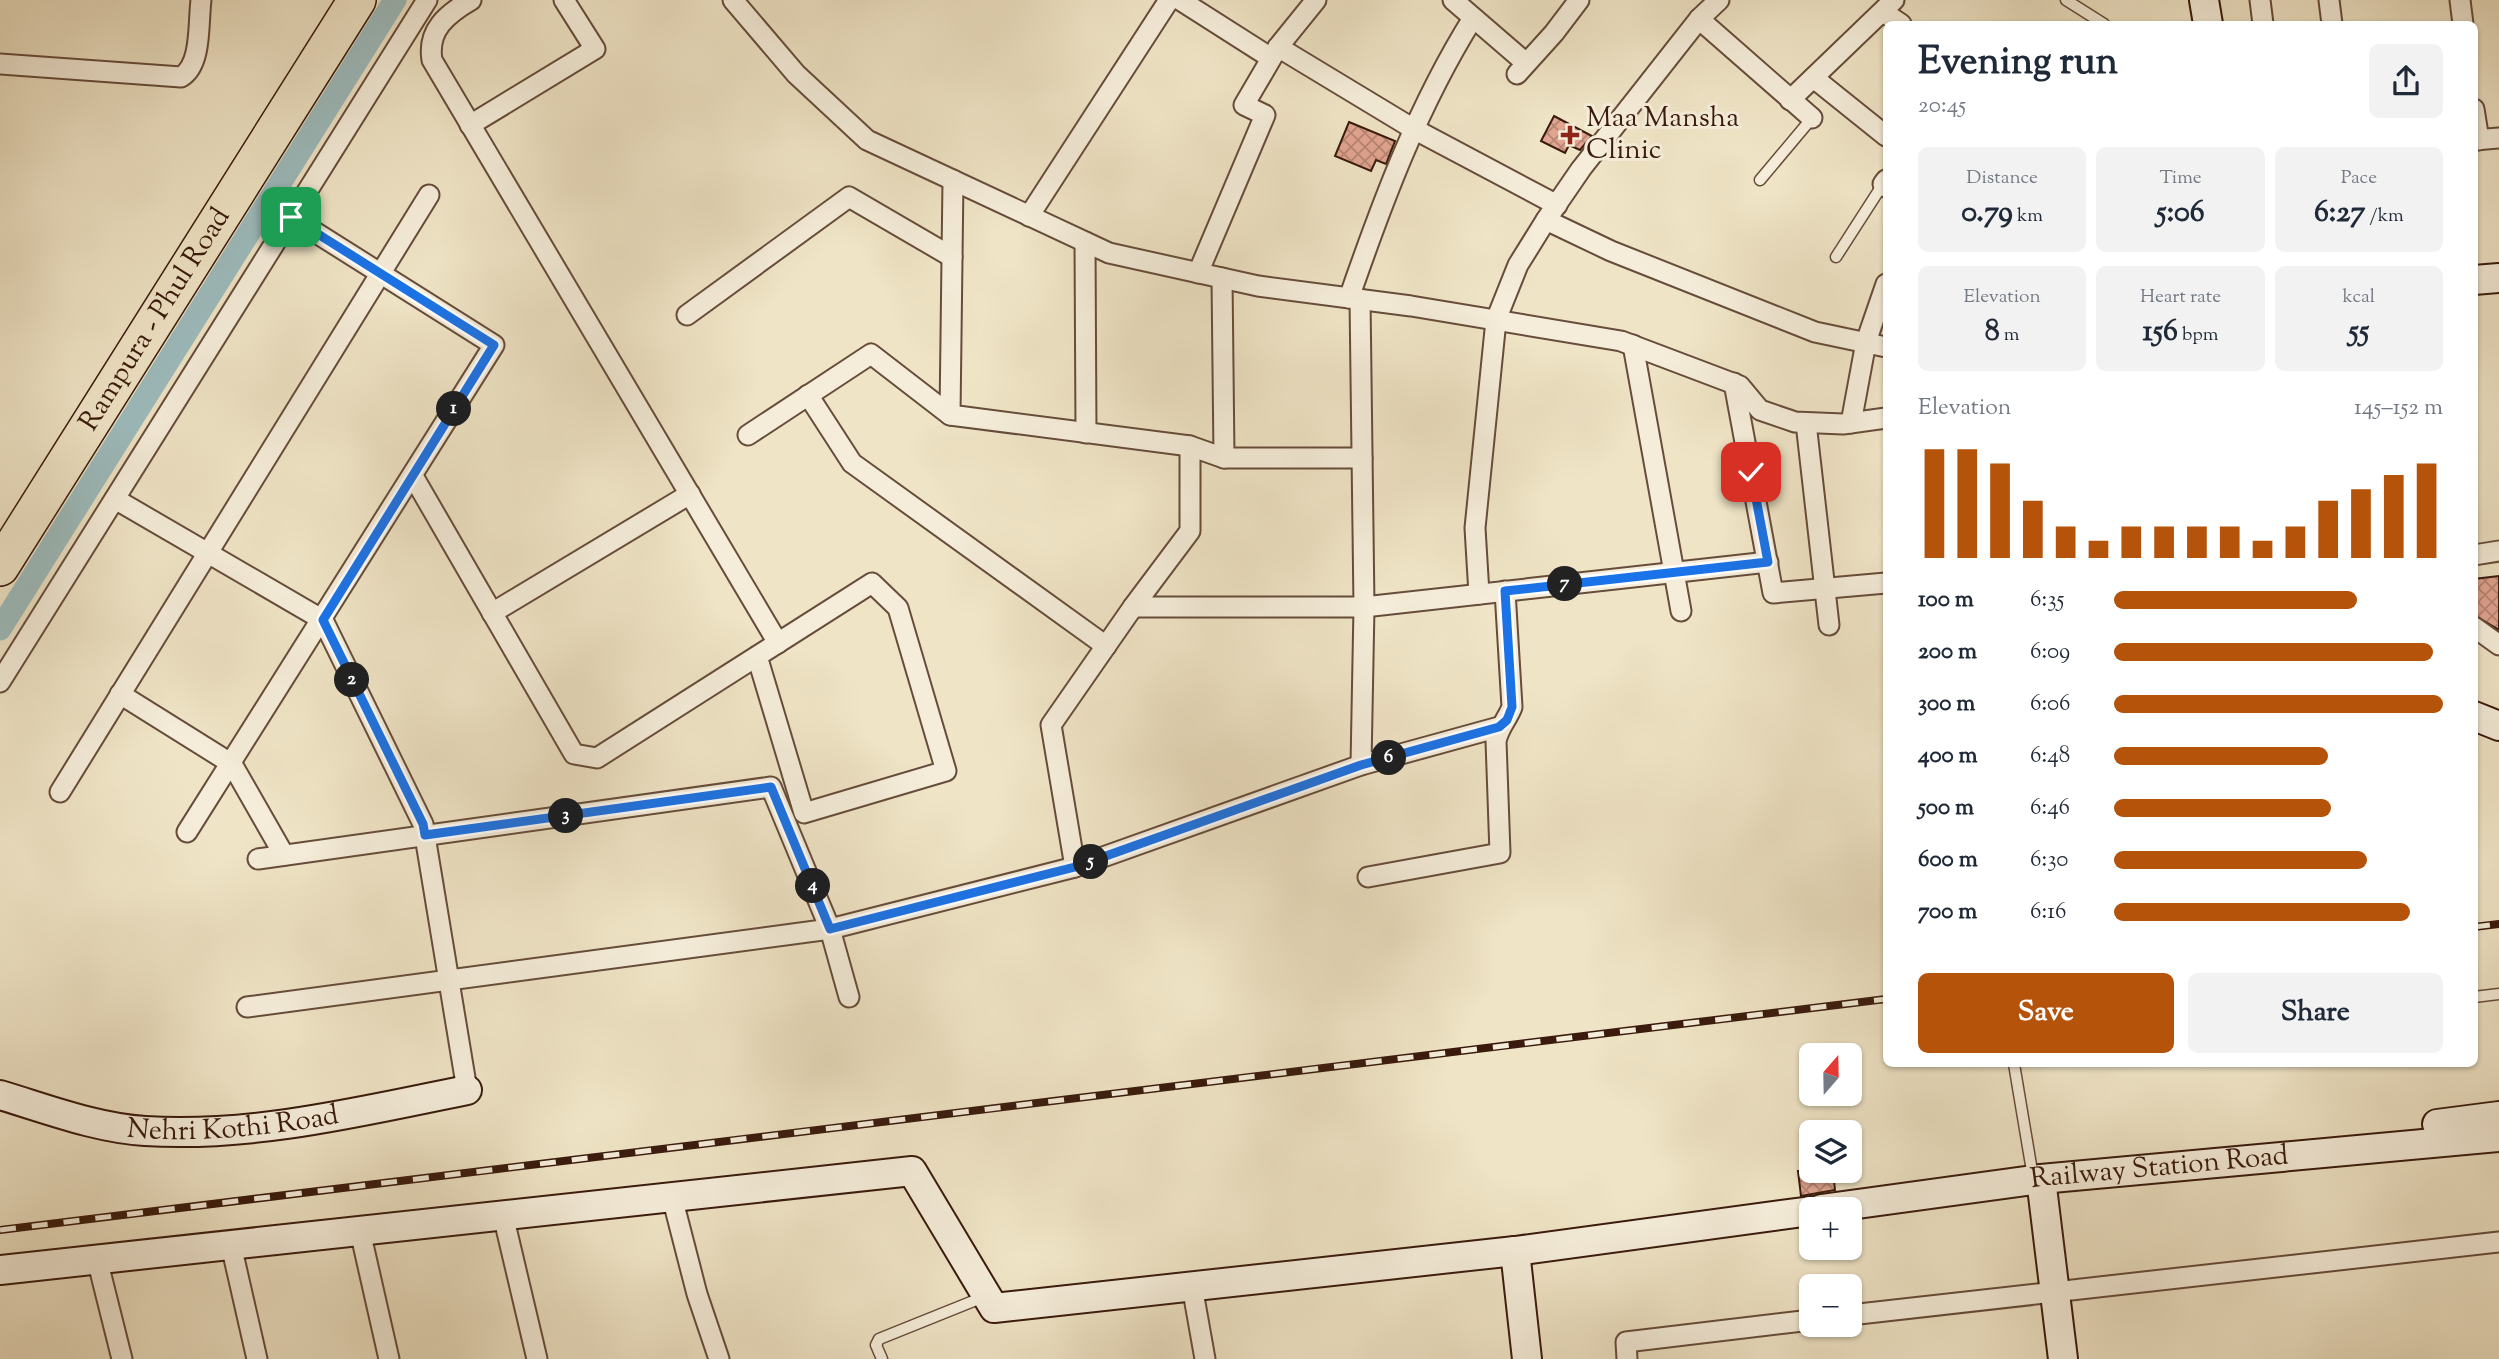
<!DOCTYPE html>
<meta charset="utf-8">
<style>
:root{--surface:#fff;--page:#f2f2f3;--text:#1f2937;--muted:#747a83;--accent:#b45309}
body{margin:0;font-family:"Sorts Mill Goudy",serif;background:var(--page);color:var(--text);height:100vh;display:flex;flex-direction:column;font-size:26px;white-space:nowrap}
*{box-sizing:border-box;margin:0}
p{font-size:23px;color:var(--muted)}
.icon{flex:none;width:38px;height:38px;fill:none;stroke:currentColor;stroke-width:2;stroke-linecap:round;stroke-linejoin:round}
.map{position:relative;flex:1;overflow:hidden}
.drawer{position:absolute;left:1883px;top:21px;width:595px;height:1046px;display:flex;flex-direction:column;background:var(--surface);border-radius:10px;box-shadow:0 2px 5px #0004}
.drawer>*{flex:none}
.needle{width:46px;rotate:20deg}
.buttons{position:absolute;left:1799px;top:1043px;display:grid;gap:14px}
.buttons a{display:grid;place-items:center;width:63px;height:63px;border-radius:10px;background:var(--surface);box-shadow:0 2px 5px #0004;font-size:35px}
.pin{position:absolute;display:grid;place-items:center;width:60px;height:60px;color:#fff;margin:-30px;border-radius:14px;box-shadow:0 4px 10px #0006}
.km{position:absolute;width:35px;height:35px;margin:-18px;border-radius:50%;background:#222;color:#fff;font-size:19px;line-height:35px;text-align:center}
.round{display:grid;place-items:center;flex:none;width:74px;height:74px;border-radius:10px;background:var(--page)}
.overview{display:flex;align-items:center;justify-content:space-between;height:119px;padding:0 35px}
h1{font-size:38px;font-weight:800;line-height:52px}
.metrics{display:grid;grid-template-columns:repeat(3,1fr);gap:10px;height:119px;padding:7px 35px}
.metrics div{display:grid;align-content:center;border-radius:10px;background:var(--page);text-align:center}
.metrics b{font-size:30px;font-weight:800}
.metrics small{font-size:19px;font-weight:400}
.metrics p{font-size:19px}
.chart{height:196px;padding:14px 35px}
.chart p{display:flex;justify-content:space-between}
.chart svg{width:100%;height:126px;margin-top:7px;stroke:var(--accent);stroke-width:6}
.cta{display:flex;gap:14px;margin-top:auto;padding:14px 35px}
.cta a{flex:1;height:80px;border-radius:10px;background:var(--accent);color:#fff;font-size:28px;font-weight:800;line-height:80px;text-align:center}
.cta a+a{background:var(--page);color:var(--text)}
ul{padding:0 35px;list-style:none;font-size:23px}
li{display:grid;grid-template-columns:112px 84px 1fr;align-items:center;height:52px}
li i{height:18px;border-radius:9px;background:var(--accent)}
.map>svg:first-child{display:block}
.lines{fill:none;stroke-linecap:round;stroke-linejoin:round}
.canal{stroke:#9dbcbe;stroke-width:23}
.building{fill:url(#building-cross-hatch);stroke:#391a0c;stroke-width:2}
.lane-casing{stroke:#664c3a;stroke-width:13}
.street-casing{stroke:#664c3a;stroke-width:23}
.secondary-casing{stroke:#391a0c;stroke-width:32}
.highway-casing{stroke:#391a0c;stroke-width:40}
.lane{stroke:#f5edda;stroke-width:10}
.street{stroke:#f5edda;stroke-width:19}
.secondary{stroke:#f5edda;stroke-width:28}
.highway{stroke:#efe4c6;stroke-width:37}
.rail-casing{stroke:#391a0c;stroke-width:8}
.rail{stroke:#f5edda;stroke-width:5;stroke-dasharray:16;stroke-linecap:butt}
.route-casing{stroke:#fff;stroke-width:14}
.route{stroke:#1a73e8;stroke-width:9}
.poi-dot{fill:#8f2418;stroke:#f5edda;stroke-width:2.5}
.labels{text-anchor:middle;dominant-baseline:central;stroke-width:6;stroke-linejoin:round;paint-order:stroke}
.poi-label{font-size:28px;fill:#391a0c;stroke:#f5edda;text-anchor:start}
.street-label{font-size:28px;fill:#391a0c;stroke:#f5edda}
</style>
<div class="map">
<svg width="2499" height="1359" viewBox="0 0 2499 1359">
<defs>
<pattern id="building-cross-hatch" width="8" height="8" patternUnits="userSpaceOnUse" patternTransform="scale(1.75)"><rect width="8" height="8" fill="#e1a490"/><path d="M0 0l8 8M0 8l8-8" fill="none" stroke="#b78574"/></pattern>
</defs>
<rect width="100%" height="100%" fill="#efe4c6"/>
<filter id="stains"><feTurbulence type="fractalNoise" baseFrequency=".00286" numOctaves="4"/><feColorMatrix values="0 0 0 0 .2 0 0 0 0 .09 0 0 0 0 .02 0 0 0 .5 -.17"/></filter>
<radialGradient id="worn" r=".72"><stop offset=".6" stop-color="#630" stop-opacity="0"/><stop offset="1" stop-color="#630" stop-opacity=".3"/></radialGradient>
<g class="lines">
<polyline class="canal" points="0,629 395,0"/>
</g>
<g class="building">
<polygon points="1554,116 1592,136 1580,150 1569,145 1565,153 1541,141"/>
<polygon points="1349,122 1395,141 1386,164 1376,160 1371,171 1335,156"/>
<polygon points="2499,576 2499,630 2474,615 2474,579"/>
<polygon points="1798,1171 1833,1171 1835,1190 1801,1196"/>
</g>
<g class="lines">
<defs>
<g id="lane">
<polyline points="2066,0 2104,24"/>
<polyline points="1760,180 1812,118"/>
<polyline points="1836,257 1883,184"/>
<polyline points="2474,997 2499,994"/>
<polyline points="2014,1064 2033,1177"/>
<polyline points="882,1359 876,1345 879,1339 986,1296"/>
</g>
<g id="street">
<path d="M471,0C447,14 427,30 432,60L778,643"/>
<polyline points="733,0 796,74 867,140 1109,253 1258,286 1411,306 1621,341 1740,386 1760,410 1795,422 1843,424 1886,418"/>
<polyline points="1180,0 1271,58"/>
<polyline points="1453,0 1526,63"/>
<polyline points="2260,0 2263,24"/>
<polyline points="2329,0 2332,24"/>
<polyline points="2460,0 2463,24"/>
<polyline points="1883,12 1901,24"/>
<polyline points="1699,19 1812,118"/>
<polyline points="1278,47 1412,128 1557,205"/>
<path d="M0,64L181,77C202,65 198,23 201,0"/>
<polyline points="1517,74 1554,33 1579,0"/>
<polyline points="1815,79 1886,136"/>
<polyline points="1790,100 1894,0"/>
<polyline points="2474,109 2479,140"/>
<polyline points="470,125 595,49 564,0"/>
<polyline points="2474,140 2499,138"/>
<polyline points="953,180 950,415 1190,446 1224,458 1362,458"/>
<polyline points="1886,180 1883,184 1886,187"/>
<polyline points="1029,216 1169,0"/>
<polyline points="1546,220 1611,251 1815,332 1886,347"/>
<polyline points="1085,242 1086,433"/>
<polyline points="1198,273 1265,115 1244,105 1278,47 1316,0"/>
<polyline points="1222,278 1224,458"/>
<path d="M1349,298C1383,200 1418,106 1473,18"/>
<polyline points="1360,299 1364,607 1361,765"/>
<polyline points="687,315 849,197 952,257"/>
<polyline points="1633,345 1681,611"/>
<polyline points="1734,383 1773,593 1886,583"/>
<polyline points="808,395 852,463 1106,646"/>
<polyline points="1806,423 1829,625"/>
<polyline points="1851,423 1866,342 1886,284"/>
<polyline points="748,435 871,354 950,415"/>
<polyline points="1190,446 1190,531 1133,607 1364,607 1768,562"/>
<polyline points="413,476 574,754 597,758 872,583 898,608 946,771 804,813 757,656"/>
<polyline points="115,499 323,620 423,824 467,1090"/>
<polyline points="2474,555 2499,551"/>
<polyline points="1479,594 1475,528 1496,320 1518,265 1546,220 1581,169 1699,19 1719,0"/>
<polyline points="492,613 690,494"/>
<polyline points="2474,627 2499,645"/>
<polyline points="0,682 427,0"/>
<polyline points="120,694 232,764 284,855"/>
<polyline points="60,792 429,195"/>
<polyline points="187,832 494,345 291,217"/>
<polyline points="258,859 771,787 830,929 849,997"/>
<polyline points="1075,867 1051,725 1133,607"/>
<path d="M1368,877L1500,853L1496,741C1499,727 1507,720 1512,707L1505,591"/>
<polyline points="247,1007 830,929 1075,867 1361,765 1499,727"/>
<polyline points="672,1197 697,1294 719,1359"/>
<polyline points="503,1215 537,1359"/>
<polyline points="360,1231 389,1359"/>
<polyline points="231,1245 257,1359"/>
<polyline points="97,1259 122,1359"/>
<polyline points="1192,1286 1205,1359"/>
<polyline points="1850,1315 2499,1242"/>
<polyline points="1627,1359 1626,1342 1811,1320"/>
</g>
<g id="secondary">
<polyline points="2204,0 2208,24"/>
<polyline points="2474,280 2499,278"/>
<polyline points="2474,716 2499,726"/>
<path id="s1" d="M0,1095C47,1109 96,1128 145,1131C252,1138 363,1111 467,1090"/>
<polyline points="2437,1124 2499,1116"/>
<polyline points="2041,1179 2063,1359"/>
<path id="s2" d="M1821,1209L2041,1179L2499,1137"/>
<polyline points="1515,1251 1527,1359"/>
<polyline points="0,1270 912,1171 994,1308 1515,1251 1811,1211"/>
</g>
<g id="highway">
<path id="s3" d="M0,567L357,0"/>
</g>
</defs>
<use href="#lane" class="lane-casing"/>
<use href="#street" class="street-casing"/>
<use href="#secondary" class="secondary-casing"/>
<use href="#highway" class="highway-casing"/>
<use href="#lane" class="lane"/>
<use href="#street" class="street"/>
<use href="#secondary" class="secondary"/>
<use href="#highway" class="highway"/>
<defs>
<g id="rail">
<polyline points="2474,927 2499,924"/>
<polyline points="0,1230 1886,999"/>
</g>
</defs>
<use href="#rail" class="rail-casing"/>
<use href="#rail" class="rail"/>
</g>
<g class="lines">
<defs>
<polyline id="route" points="291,217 494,345 323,620 423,824 425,835 771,787 830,929 1075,867 1361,765 1499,727 1507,720 1512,707 1505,591 1768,562 1751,472"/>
</defs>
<use href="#route" class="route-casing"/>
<use href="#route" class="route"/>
</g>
<path class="poi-dot" d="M1566.5 124.5h7v7h7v7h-7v7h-7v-7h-7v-7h7z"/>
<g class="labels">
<g class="poi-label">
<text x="1586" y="119">Maa Mansha<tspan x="1586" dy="32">Clinic</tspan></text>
</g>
<g class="street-label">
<text stroke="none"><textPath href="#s3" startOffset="292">Rampura - Phul Road</textPath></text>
<text stroke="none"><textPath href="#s1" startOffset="238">Nehri Kothi Road</textPath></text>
<text stroke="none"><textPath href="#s2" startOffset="341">Railway Station Road</textPath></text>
</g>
</g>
<rect width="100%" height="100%" filter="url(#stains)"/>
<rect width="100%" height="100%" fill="url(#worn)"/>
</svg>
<div class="buttons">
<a><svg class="needle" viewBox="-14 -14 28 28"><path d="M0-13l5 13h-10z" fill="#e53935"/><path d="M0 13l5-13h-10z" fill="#747a83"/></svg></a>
<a><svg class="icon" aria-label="layers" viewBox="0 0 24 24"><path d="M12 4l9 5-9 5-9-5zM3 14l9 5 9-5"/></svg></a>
<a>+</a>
<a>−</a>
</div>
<div class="pin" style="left:291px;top:217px;background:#1e9e55"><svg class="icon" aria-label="arrive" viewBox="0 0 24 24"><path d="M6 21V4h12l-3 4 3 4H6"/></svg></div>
<div class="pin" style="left:1751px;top:472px;background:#d93025"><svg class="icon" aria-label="check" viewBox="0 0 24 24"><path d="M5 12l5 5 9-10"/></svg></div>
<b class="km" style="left:454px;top:409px">1</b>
<b class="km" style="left:352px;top:680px">2</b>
<b class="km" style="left:566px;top:816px">3</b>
<b class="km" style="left:813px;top:886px">4</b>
<b class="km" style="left:1091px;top:862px">5</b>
<b class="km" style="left:1389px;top:758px">6</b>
<b class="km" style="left:1565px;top:584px">7</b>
<section class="drawer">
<div class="overview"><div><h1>Evening run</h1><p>20:45</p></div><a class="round"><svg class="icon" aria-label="share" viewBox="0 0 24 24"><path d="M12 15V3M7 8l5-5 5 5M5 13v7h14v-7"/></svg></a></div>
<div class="metrics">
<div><p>Distance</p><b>0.79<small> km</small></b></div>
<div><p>Time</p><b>5:06</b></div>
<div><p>Pace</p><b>6:27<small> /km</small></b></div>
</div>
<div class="metrics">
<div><p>Elevation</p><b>8<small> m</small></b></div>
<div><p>Heart rate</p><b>156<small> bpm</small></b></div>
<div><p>kcal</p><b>55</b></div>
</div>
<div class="chart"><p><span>Elevation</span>145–152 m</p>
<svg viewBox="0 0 160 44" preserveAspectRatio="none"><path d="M5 44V6M15 44V6M25 44V11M35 44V24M45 44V33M55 44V38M65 44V33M75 44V33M85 44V33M95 44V33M105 44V38M115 44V33M125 44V24M135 44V20M145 44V15M155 44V11"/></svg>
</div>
<ul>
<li><b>100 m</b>6:35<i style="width:74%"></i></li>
<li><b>200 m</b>6:09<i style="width:97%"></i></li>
<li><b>300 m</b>6:06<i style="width:100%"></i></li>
<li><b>400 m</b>6:48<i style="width:65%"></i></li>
<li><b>500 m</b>6:46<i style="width:66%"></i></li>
<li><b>600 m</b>6:30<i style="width:77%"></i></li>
<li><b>700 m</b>6:16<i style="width:90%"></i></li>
</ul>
<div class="cta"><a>Save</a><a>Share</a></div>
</section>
</div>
